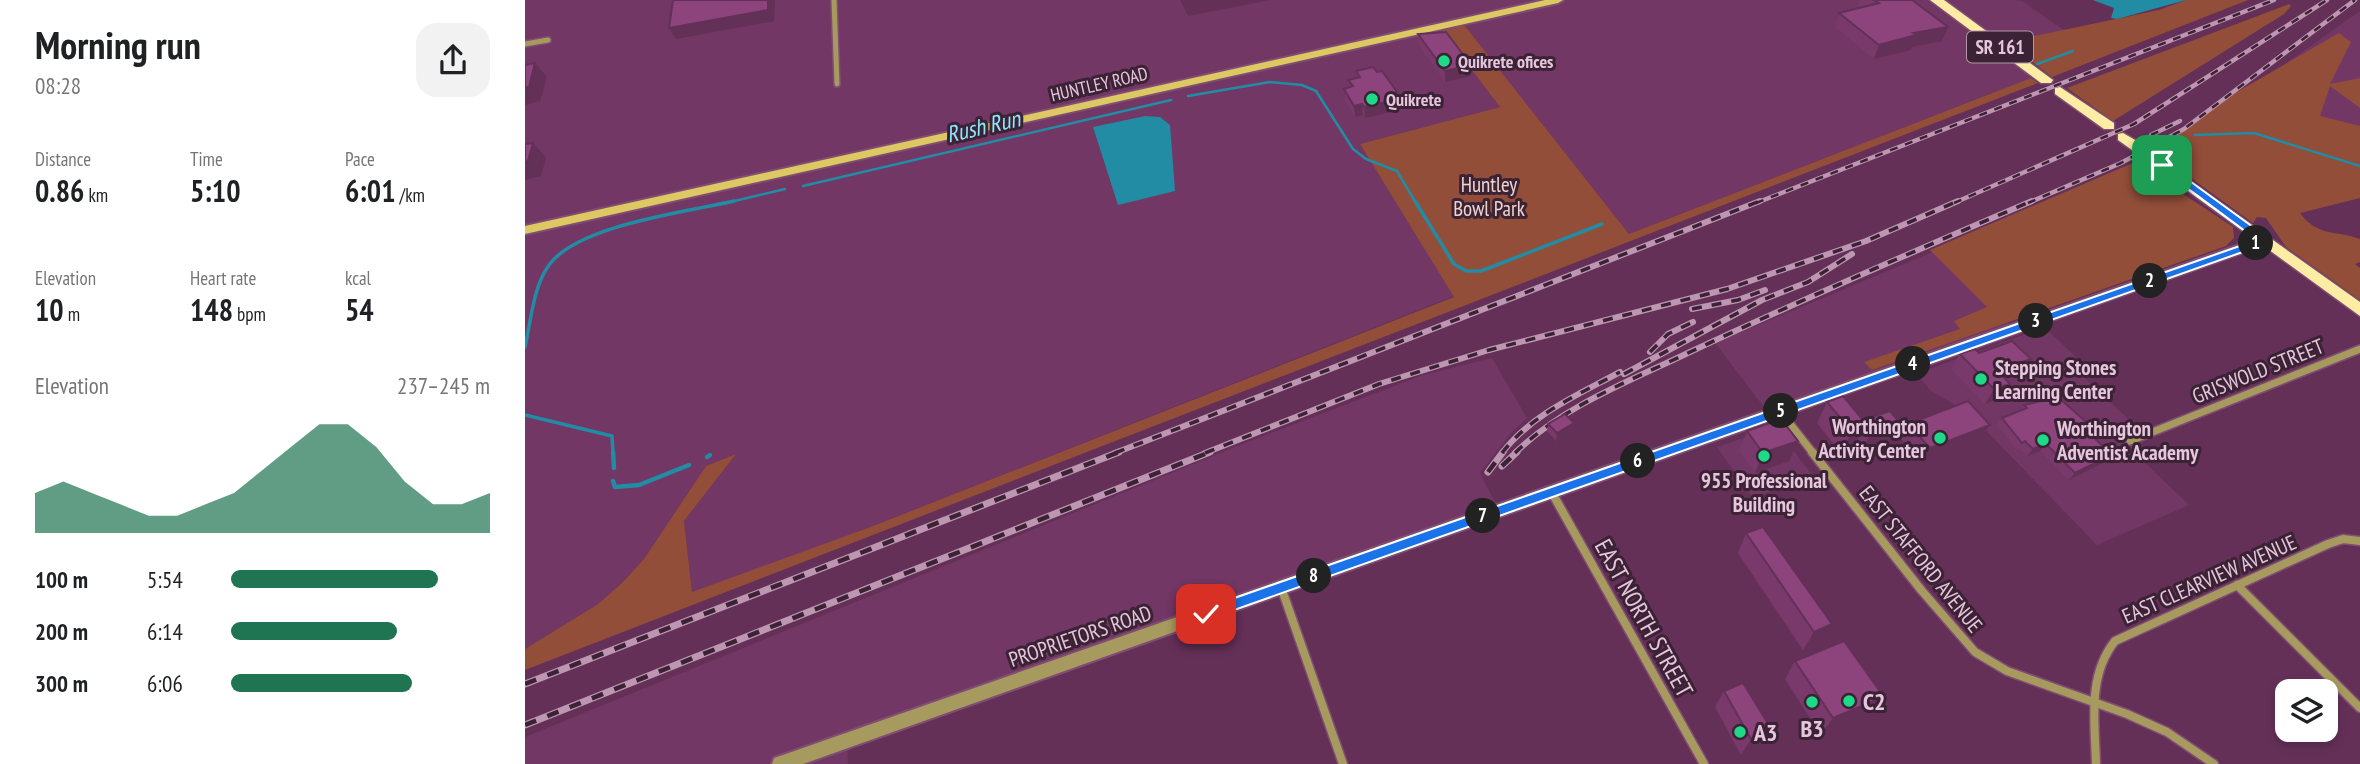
<!DOCTYPE html>
<meta charset="utf-8">
<style>
:root{--surface:#fff;--page:#f2f2f2;--text:#202124;--muted:#757577;--accent:#1f7451}
body{margin:0;font-family:"PT Sans Narrow",sans-serif;background:var(--page);color:var(--text);height:100vh;display:flex;flex-direction:column;font-size:26px;white-space:nowrap}
*{box-sizing:border-box;margin:0}
p{font-size:23px;color:var(--muted)}
.icon{flex:none;width:38px;height:38px;fill:none;stroke:currentColor;stroke-width:2;stroke-linecap:round;stroke-linejoin:round}
.map{position:relative;flex:1;overflow:hidden}
.drawer{display:flex;flex-direction:column;background:var(--surface);width:525px}
.drawer>*{flex:none}
.controls{position:absolute;left:1750px;top:679px;display:grid;gap:14px}
.controls a{display:grid;place-items:center;width:63px;height:63px;border-radius:14px;background:var(--surface);box-shadow:0 4px 10px #0003;font-size:35px}
.pin{position:absolute;display:grid;place-items:center;width:60px;height:60px;color:#fff;margin:-30px;border-radius:14px;box-shadow:0 4px 10px #0006}
.km{position:absolute;width:35px;height:35px;margin:-18px;border-radius:50%;background:#222;color:#fff;font-size:19px;line-height:35px;text-align:center}
.round{display:grid;place-items:center;flex:none;width:74px;height:74px;border-radius:21px;background:var(--page)}
.summary{display:flex;align-items:center;justify-content:space-between;height:119px;padding:0 35px}
h1{font-size:38px;font-weight:700;line-height:52px}
.stats{display:grid;grid-template-columns:repeat(3,1fr);gap:10px;height:119px;padding:7px 35px}
.stats div{display:grid;align-content:center}
.stats b{font-size:30px;font-weight:700}
.stats small{font-size:19px;font-weight:400}
.stats p{font-size:19px}
.chart{height:196px;padding:14px 35px}
.chart p{display:flex;justify-content:space-between}
.chart svg{width:100%;height:126px;margin-top:7px;fill:var(--accent);opacity:.7}
ul{padding:0 35px;list-style:none;font-size:23px}
li{display:grid;grid-template-columns:112px 84px 1fr;align-items:center;height:52px}
li i{height:18px;border-radius:9px;background:var(--accent)}
main{display:flex;flex:1;min-height:0}
.map>svg:first-child{display:block}
.built{fill:#723764}
.green{fill:#924e39}
.water{fill:#228ca4}
.lines{fill:none;stroke-linecap:round;stroke-linejoin:round}
.stream-far2{stroke:#228ca4;stroke-width:2.5}
.stream-far1{stroke:#228ca4;stroke-width:3.5}
.stream{stroke:#228ca4;stroke-width:4.5}
.minor-far2-casing{stroke:#7f4e72;stroke-width:8}
.minor-far1-casing{stroke:#7f4e72;stroke-width:10}
.minor-casing{stroke:#7f4e72;stroke-width:11}
.tertiary-casing{stroke:#7f4e72;stroke-width:4}
.secondary-casing{stroke:#7f4e72;stroke-width:4}
.primary-casing{stroke:#7f4e72;stroke-width:3}
.minor-far2{stroke:#a79a5e;stroke-width:5}
.minor-far1{stroke:#a79a5e;stroke-width:7}
.minor{stroke:#a79a5e;stroke-width:8}
.tertiary{fill:#a79a5e;fill-rule:evenodd}
.secondary{fill:#dec864;fill-rule:evenodd}
.primary{fill:#fdeda4;fill-rule:evenodd}
.rail-far2-casing{stroke:#bd96b2;stroke-width:4.5}
.rail-far1-casing{stroke:#bd96b2;stroke-width:6}
.rail-casing{stroke:#bd96b2;stroke-width:7}
.rail-far2{stroke:#3b2335;stroke-width:2.5;stroke-dasharray:8;stroke-linecap:butt}
.rail-far1{stroke:#3b2335;stroke-width:3.5;stroke-dasharray:10;stroke-linecap:butt}
.rail{stroke:#3b2335;stroke-width:4.5;stroke-dasharray:12;stroke-linecap:butt}
.wall{fill:#793a6b}
.shaded-wall{fill:#633057}
.building{fill:#8d447c;stroke:#633057;stroke-width:2}
.route{fill:#1a73e8;stroke:#fff;stroke-width:2}
.poi-dot{fill:#1dd988;stroke:#3b2335;stroke-width:2.5}
.labels{text-anchor:middle;dominant-baseline:central;stroke-width:6;stroke-linejoin:round;paint-order:stroke}
.far-poi-label{font-size:18px;font-weight:bold;fill:#e6c6dc;stroke:#3b2335;text-anchor:start}
.far-street-label{font-size:18px;fill:#e6c6dc;stroke:#3b2335}
.shield{fill:#3b2335;stroke:#b395aa;stroke-width:2}
.shield-label{font-size:19px;font-weight:bold;fill:#e6c6dc}
.park-label{font-size:21px;fill:#eed5cd;stroke:#3b2335}
.poi-label{font-size:21px;font-weight:bold;fill:#e6c6dc;stroke:#3b2335;text-anchor:start}
.street-label{font-size:21px;fill:#e6c6dc;stroke:#3b2335}
.water-label{font-size:23px;font-style:italic;fill:#8de6fe;stroke:#3b2335}
.near-street-label{font-size:24px;fill:#e6c6dc;stroke:#3b2335}
.near-poi-label{font-size:24px;font-weight:bold;fill:#e6c6dc;stroke:#3b2335;text-anchor:start}
</style>
<main>
<section class="drawer">
<div class="summary"><div><h1>Morning run</h1><p>08:28</p></div><a class="round"><svg class="icon" aria-label="share" viewBox="0 0 24 24"><path d="M12 15V3M7 8l5-5 5 5M5 13v7h14v-7"/></svg></a></div>
<div class="stats">
<div><p>Distance</p><b>0.86<small> km</small></b></div>
<div><p>Time</p><b>5:10</b></div>
<div><p>Pace</p><b>6:01<small> /km</small></b></div>
</div>
<div class="stats">
<div><p>Elevation</p><b>10<small> m</small></b></div>
<div><p>Heart rate</p><b>148<small> bpm</small></b></div>
<div><p>kcal</p><b>54</b></div>
</div>
<div class="chart"><p><span>Elevation</span>237–245 m</p>
<svg viewBox="0 0 160 44" preserveAspectRatio="none"><path d="M0 44V30L10 26L20 30L30 34L40 38L50 38L60 34L70 30L80 22L90 14L100 6L110 6L120 14L130 26L140 34L150 34L160 30V44z"/></svg>
</div>
<ul>
<li><b>100 m</b>5:54<i style="width:80%"></i></li>
<li><b>200 m</b>6:14<i style="width:64%"></i></li>
<li><b>300 m</b>6:06<i style="width:70%"></i></li>
</ul>
</section>
<div class="map">
<svg width="1835" height="764" viewBox="0 0 1835 764">
<rect width="100%" height="100%" fill="#653058"/>
<g class="built">
<polygon points="0,0 655,0 663,16 746,0 1490,0 1497,1 1543,33 1480,43 1506,78 1104,234 936,22 914,27 975,107 835,144 929,296 348,526 167,593 159,521 210,455 181,466 119,559 97,583 73,604 0,649"/>
<polygon points="1835,11 1835,160 1723,90"/>
<polygon points="1408,252 1489,329 1245,415 1190,343"/>
<polygon points="1519,327 1567,372 1558,376 1620,435 1606,441 1610,453 1664,505 1572,545 1444,413 1406,391 1391,374"/>
<polygon points="967,358 1002,418 986,433 955,473 974,510 322,741 323,764 0,764 0,737 710,447 898,375"/>
<polygon points="1250,427 1288,476 1228,498 1192,447"/>
</g>
<g class="green">
<polygon points="1661,0 1723,0 1527,77 1481,42 1634,10"/>
<polygon points="1764,4 1766,6 1759,14 1588,121 1542,88"/>
<polygon points="936,21 1104,234 1506,78 1513,83 0,670 0,649 73,604 97,583 119,559 181,466 211,454 159,521 167,592 348,526 929,297 835,144 975,107 914,27"/>
<path d="M1814,33L1826,42L1805,84L1835,78V108L1805,86L1795,116L1835,126V198L1775,213C1793,237 1810,230 1835,239V262L1830,264L1835,268V300L1761,247L1741,218L1732,217L1728,223L1630,152L1698,100Z"/>
<polygon points="1610,162 1708,227 1709,238 1701,246 1347,370 1339,362 1435,329 1429,321 1462,307 1405,250"/>
</g>
<g class="water">
<polygon points="1568,0 1661,0 1592,19 1586,18 1589,8"/>
<polygon points="620,116 635,117 645,125 650,191 593,205 568,127"/>
</g>
<g class="lines">
<g class="stream-far2">
<polyline points="1512,64 1548,51"/>
<polyline points="663,96 745,82 777,85 791,91 828,149 841,159 872,171 891,203"/>
<polyline points="1670,135 1729,133 1835,166"/>
<polyline points="278,186 646,100"/>
<polyline points="201,203 260,189"/>
</g>
<g class="stream-far1">
<polyline points="890,201 929,264 941,271 956,271 1077,224"/>
<path d="M0,347C6,321 8,287 24,265C53,225 161,212 209,201"/>
<polyline points="0,415 87,436 88,453"/>
</g>
<g class="stream">
<polyline points="88,452 89,468"/>
<polyline points="182,457 185,455"/>
<polyline points="88,481 90,487 114,485 164,465"/>
</g>
<defs>
<g id="minor-far2">
<polyline points="309,0 312,84"/>
<polyline points="0,44 23,40"/>
</g>
<g id="minor-far1">
<polyline points="1255,411 1288,453"/>
<polyline points="1605,441 1835,349"/>
</g>
<g id="minor">
<polyline points="1287,452 1397,591 1450,652 1482,671 1602,714 1642,732 1689,764"/>
<polyline points="1026,491 1179,764"/>
<polyline points="1712,585 1835,708"/>
<polyline points="756,587 818,764"/>
<path d="M1571,764C1570,722 1562,676 1590,641L1803,544L1818,539L1835,541"/>
</g>
<polygon id="tertiary" points="1740,236 1744,237 1745,240 1744,243 278,764 247,764 249,758 255,756"/>
<polygon id="secondary" points="1020,0 1038,0 1033,3 0,234 0,226"/>
<g id="primary">
<polygon points="1405,0 1419,0 1528,80 1526,83 1516,83"/>
<polygon points="1535,87 1589,123 1589,129 1579,129 1530,94 1530,88"/>
<polygon points="1598,133 1617,144 1617,150 1607,150 1593,140 1593,134"/>
<polygon points="1624,152 1835,302 1835,316 1619,159 1619,153"/>
</g>
</defs>
<use href="#minor-far2" class="minor-far2-casing"/>
<use href="#minor-far1" class="minor-far1-casing"/>
<use href="#minor" class="minor-casing"/>
<use href="#tertiary" class="tertiary-casing"/>
<use href="#secondary" class="secondary-casing"/>
<use href="#primary" class="primary-casing"/>
<use href="#minor-far2" class="minor-far2"/>
<use href="#minor-far1" class="minor-far1"/>
<use href="#minor" class="minor"/>
<use href="#tertiary" class="tertiary"/>
<use href="#secondary" class="secondary"/>
<use href="#primary" class="primary"/>
<defs>
<g id="rail-far2">
<polyline points="1626,135 1655,121"/>
<polyline points="1231,203 1749,0"/>
<polyline points="1429,203 1609,124 1802,0"/>
<polyline points="1503,203 1596,163 1659,129 1830,0"/>
</g>
<g id="rail-far1">
<polyline points="1167,309 1213,300 1240,290"/>
<polyline points="1125,352 1143,334 1168,322"/>
<polyline points="1099,374 1237,300 1283,282 1327,254"/>
<polyline points="590,453 1235,201"/>
<polyline points="680,453 854,384 964,350 1202,289 1341,241 1433,201"/>
<path d="M977,453C1007,414 1053,395 1095,372"/>
<path d="M990,453C1038,406 1105,381 1165,352C1278,299 1392,250 1507,201"/>
</g>
<g id="rail">
<polyline points="977,466 992,452"/>
<polyline points="963,472 978,452"/>
<polyline points="0,684 594,452"/>
<polyline points="0,725 685,452"/>
</g>
</defs>
<use href="#rail-far2" class="rail-far2-casing"/>
<use href="#rail-far1" class="rail-far1-casing"/>
<use href="#rail" class="rail-casing"/>
<use href="#rail-far2" class="rail-far2"/>
<use href="#rail-far1" class="rail-far1"/>
<use href="#rail" class="rail"/>
</g>
<g class="wall">
<polygon points="1335,0 1387,0 1417,41 1387,47 1386,50 1349,59 1310,27 1314,13 1336,8 1333,6"/>
<polygon points="893,34 946,65 946,76 920,82 894,45"/>
<polygon points="831,71 852,72 872,92 872,104 870,104 870,111 840,118 838,115 830,117 820,100 819,89 824,87 823,80 832,78"/>
<polygon points="1454,353 1506,359 1496,374 1481,379 1476,398 1460,404 1426,369 1435,354"/>
<polygon points="1302,402 1338,420 1376,424 1364,445 1334,456 1328,449 1316,453 1292,423"/>
<polygon points="1499,405 1564,427 1562,430 1583,455 1578,463 1544,480 1515,451 1502,456 1495,449 1492,450 1472,425 1477,418 1496,411"/>
<polygon points="1023,424 1048,430 1031,441 1022,431"/>
<polygon points="1383,424 1455,439 1396,462 1375,438"/>
<polygon points="1222,431 1264,461 1230,473 1214,451"/>
<polygon points="1221,533 1307,624 1295,642 1278,650 1213,553"/>
<polygon points="1270,661 1359,697 1345,714 1296,735 1260,679"/>
<polygon points="1199,691 1247,730 1237,746 1216,755 1190,707"/>
</g>
<g class="shaded-wall">
<polygon points="243,0 250,0 249,21 151,39 144,28"/>
<polygon points="1423,27 1417,41 1387,47 1386,50 1349,59 1354,45 1388,33"/>
<polygon points="10,63 22,77 15,101 0,105 0,87"/>
<polygon points="946,65 946,76 920,82 920,71"/>
<polygon points="872,92 872,104 870,104 870,111 840,118 839,107 866,94"/>
<polygon points="837,104 838,115 830,117 829,106"/>
<polygon points="8,143 21,158 16,176 0,180 0,162"/>
<polygon points="1506,359 1496,374 1463,385 1472,370"/>
<polygon points="1485,384 1476,398 1460,404 1469,389"/>
<polygon points="1049,423 1048,430 1031,441 1032,433"/>
<polygon points="1376,424 1364,445 1334,456 1345,435"/>
<polygon points="1465,425 1455,439 1396,462 1405,448"/>
<polygon points="1339,428 1328,449 1316,453 1327,432"/>
<polygon points="1273,441 1264,461 1230,473 1238,453"/>
<polygon points="1521,444 1515,451 1502,456 1508,449"/>
<polygon points="1585,453 1580,458 1584,456 1578,463 1544,480 1550,473"/>
<polygon points="1307,624 1295,642 1278,650 1289,632"/>
<polygon points="1359,697 1345,714 1296,735 1308,718"/>
<polygon points="1247,730 1237,746 1216,755 1226,739"/>
</g>
<g class="building">
<polygon points="148,0 243,0 243,10 144,28"/>
<polygon points="1349,0 1387,0 1423,27 1388,33 1391,35 1354,45 1314,13 1354,3"/>
<polygon points="921,32 946,65 920,71 893,34"/>
<polygon points="10,63 4,87 0,87 0,65"/>
<polygon points="848,67 852,72 857,71 872,92 866,94 870,100 839,107 837,104 829,106 819,89 828,86 823,80 835,77 831,71"/>
<polygon points="8,143 3,161 0,162 0,144"/>
<polygon points="1487,341 1506,359 1472,370 1485,384 1469,389 1435,354 1450,349 1454,353"/>
<polygon points="1318,396 1338,420 1365,411 1376,424 1345,435 1339,428 1327,432 1302,402"/>
<polygon points="1533,397 1560,421 1564,427 1560,429 1585,453 1581,454 1584,456 1550,473 1521,444 1508,449 1500,441 1497,443 1477,418 1502,408 1499,405"/>
<polygon points="1443,401 1465,425 1405,448 1383,424"/>
<polygon points="1040,414 1049,423 1032,433 1023,424"/>
<polygon points="1256,419 1273,441 1238,453 1222,431"/>
<polygon points="1238,527 1307,624 1289,632 1221,533"/>
<polygon points="1319,641 1359,697 1308,718 1270,661"/>
<polygon points="1218,683 1247,730 1226,739 1199,691"/>
</g>
<polygon class="route" points="1634,163 1640,163 1743,238 1743,243 681,620 676,618 674,614 681,608 1732,240 1634,167"/>
<g class="poi-dot">
<circle cx="919" cy="61" r="7"/>
<circle cx="847" cy="99" r="7"/>
<circle cx="1456" cy="379" r="7"/>
<circle cx="1415" cy="438" r="7"/>
<circle cx="1518" cy="440" r="7"/>
<circle cx="1239" cy="456" r="7"/>
<circle cx="1324" cy="701" r="7"/>
<circle cx="1287" cy="702" r="7"/>
<circle cx="1215" cy="732" r="7"/>
</g>
<g class="labels">
<g class="far-poi-label">
<text x="933" y="61">Quikrete ofices</text>
<text x="861" y="99">Quikrete</text>
</g>
<g class="far-street-label">
<text transform="translate(574 84) rotate(-13)">HUNTLEY ROAD</text>
</g>
<rect class="shield" x="1442" y="31.5" width="66" height="31" rx="5"/>
<g class="shield-label">
<text x="1475" y="47">SR 161</text>
</g>
<g class="park-label">
<text x="964" y="184">Huntley<tspan x="964" dy="24">Bowl Park</tspan></text>
</g>
<g class="poi-label">
<text x="1470" y="367">Stepping Stones<tspan x="1470" dy="24">Learning Center</tspan></text>
<text x="1401" y="426" text-anchor="end">Worthington<tspan x="1401" dy="24">Activity Center</tspan></text>
<text x="1532" y="428">Worthington<tspan x="1532" dy="24">Adventist Academy</tspan></text>
<text x="1239" y="480" text-anchor="middle">955 Professional<tspan x="1239" dy="24">Building</tspan></text>
</g>
<g class="street-label">
<text transform="translate(1733 371) rotate(-22)">GRISWOLD STREET</text>
<text transform="translate(1396 559) rotate(51)">EAST STAFFORD AVENUE</text>
<text transform="translate(1684 579) rotate(-24)">EAST CLEARVIEW AVENUE</text>
<text transform="translate(555 636) rotate(-19)">PROPRIETORS ROAD</text>
</g>
<g class="water-label">
<text transform="translate(458 126) rotate(-13)">Rush Run</text>
</g>
<g class="near-street-label">
<text transform="translate(1119 618) rotate(61)">EAST NORTH STREET</text>
</g>
<g class="near-poi-label">
<text x="1338" y="701">C2</text>
<text x="1287" y="728" text-anchor="middle">B3</text>
<text x="1229" y="732">A3</text>
</g>
</g>
</svg>
<div class="controls">
<a><svg class="icon" aria-label="layers" viewBox="0 0 24 24"><path d="M12 4l9 5-9 5-9-5zM3 14l9 5 9-5"/></svg></a>
</div>
<div class="pin" style="left:1637px;top:165px;background:#1e9e55"><svg class="icon" aria-label="arrive" viewBox="0 0 24 24"><path d="M6 21V4h12l-3 4 3 4H6"/></svg></div>
<div class="pin" style="left:681px;top:614px;background:#d93025"><svg class="icon" aria-label="check" viewBox="0 0 24 24"><path d="M5 12l5 5 9-10"/></svg></div>
<b class="km" style="left:1731px;top:243px">1</b>
<b class="km" style="left:1625px;top:281px">2</b>
<b class="km" style="left:1511px;top:321px">3</b>
<b class="km" style="left:1388px;top:364px">4</b>
<b class="km" style="left:1256px;top:411px">5</b>
<b class="km" style="left:1113px;top:461px">6</b>
<b class="km" style="left:958px;top:516px">7</b>
<b class="km" style="left:789px;top:576px">8</b>
</div>
</main>
